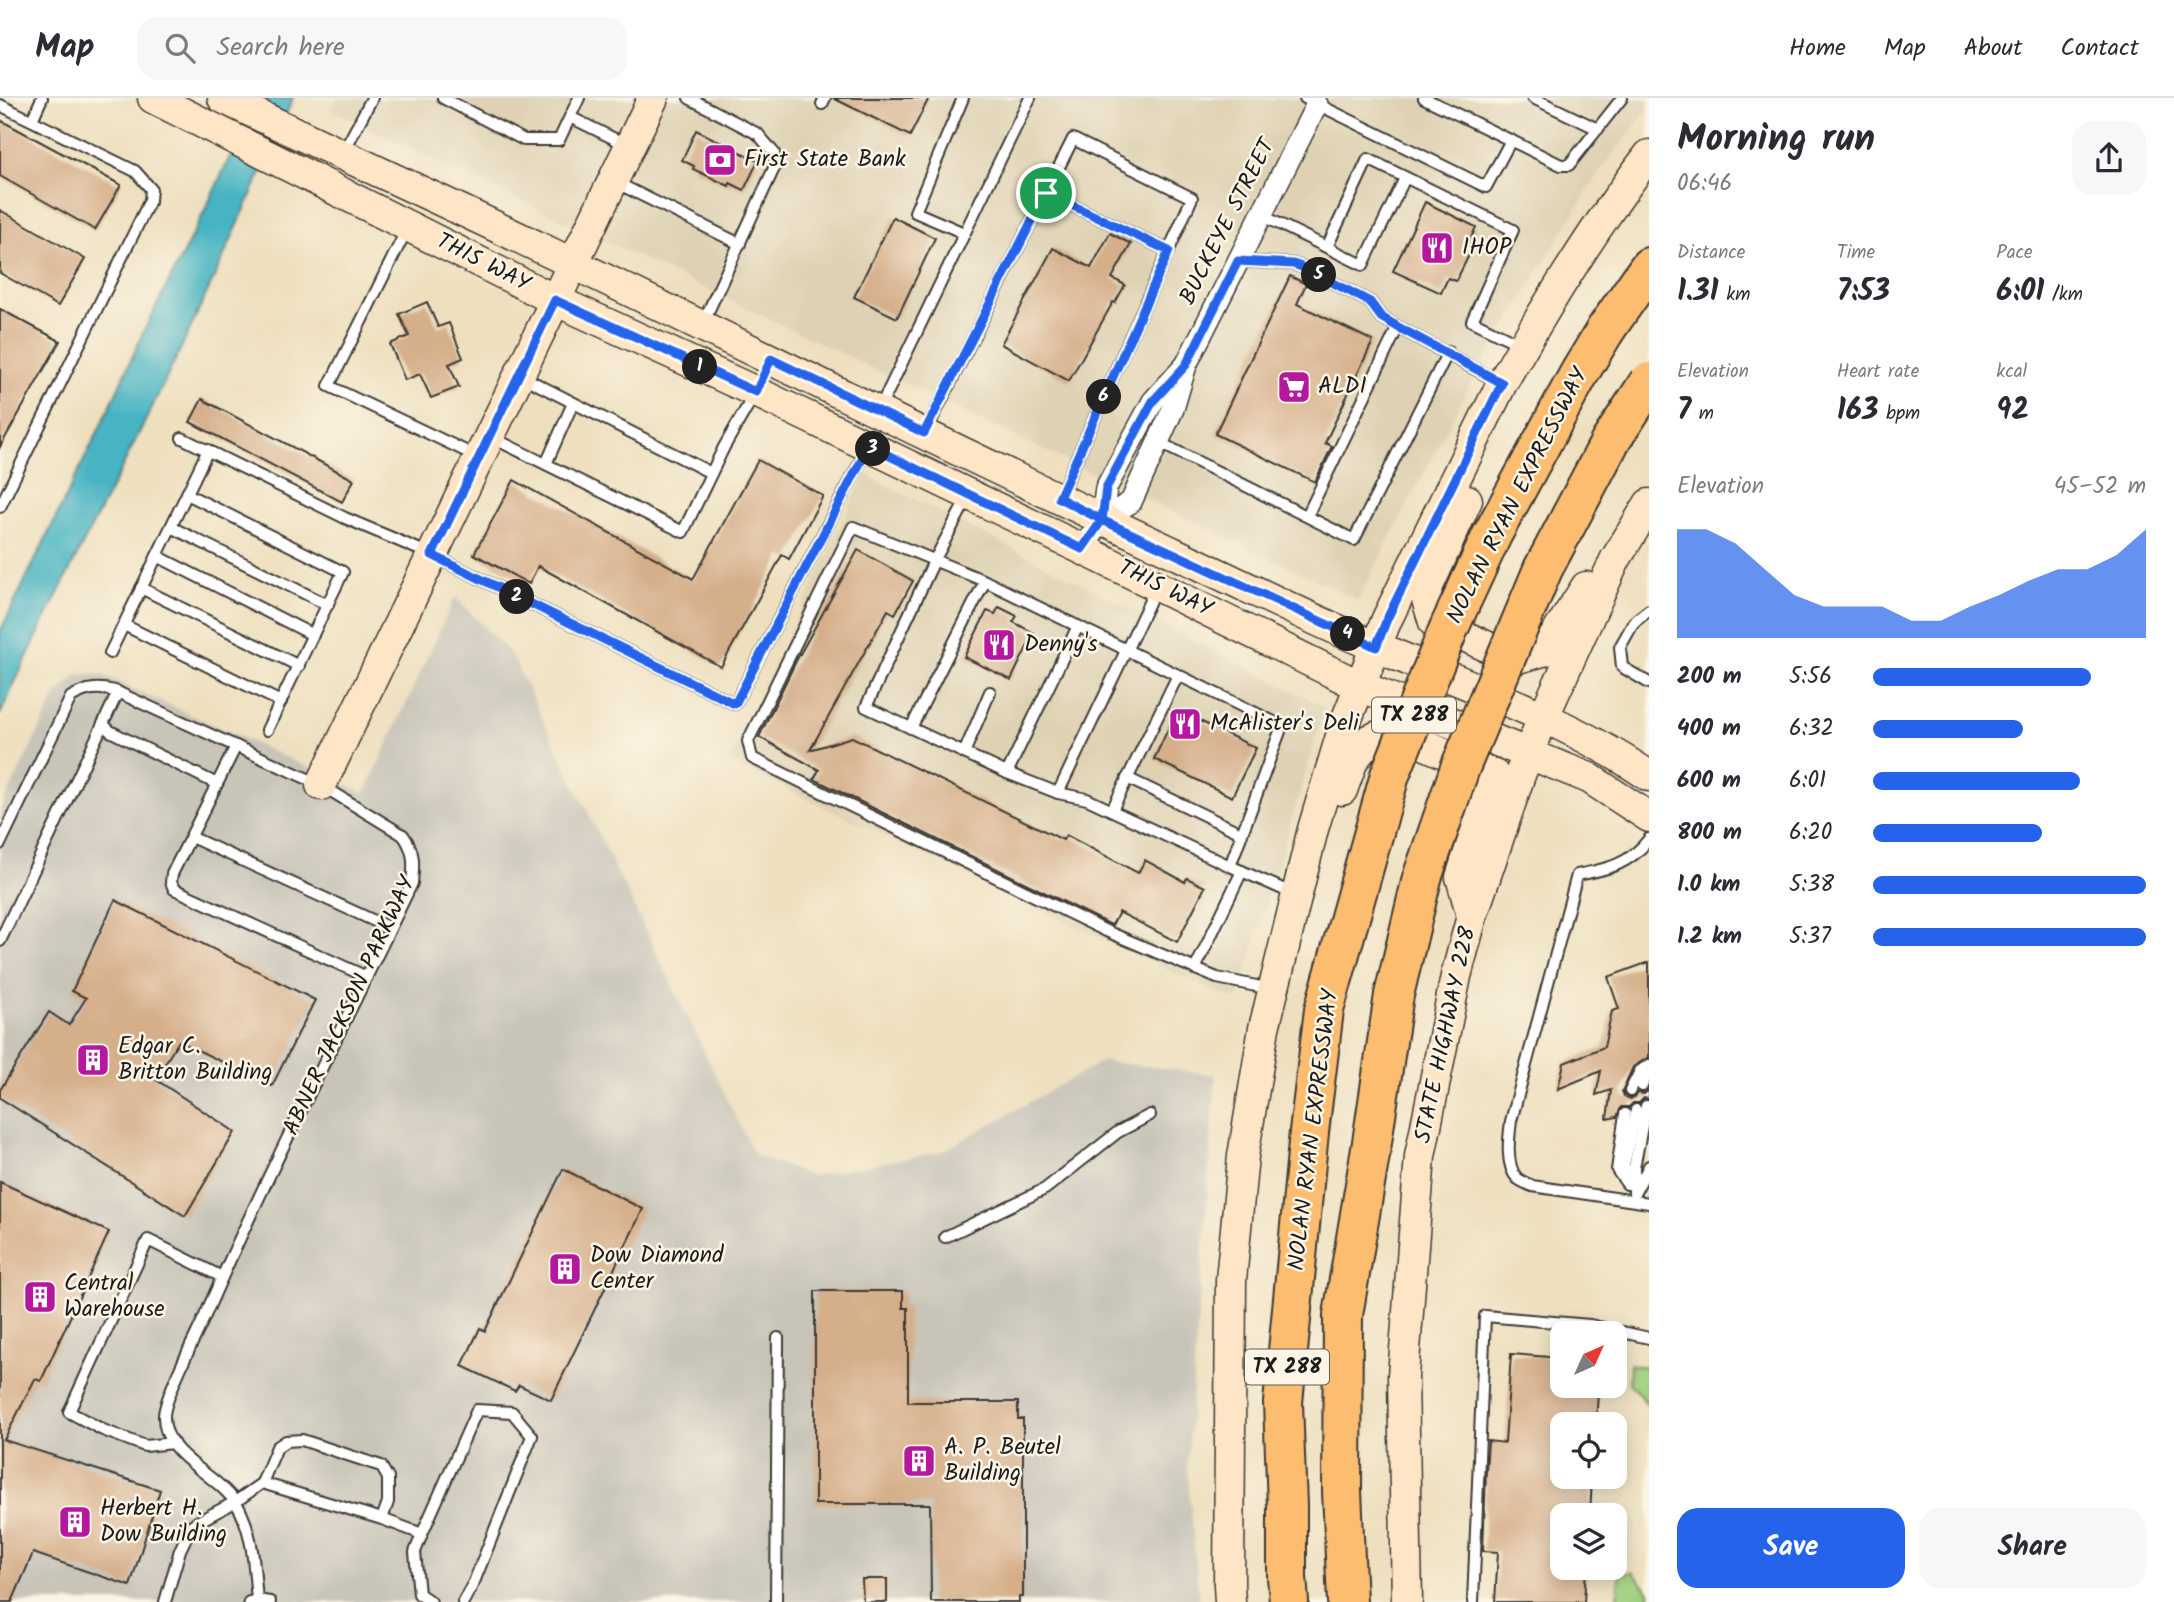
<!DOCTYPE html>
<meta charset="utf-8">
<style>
:root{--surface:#fff;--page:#f7f7f7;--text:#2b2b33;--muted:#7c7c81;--line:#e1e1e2;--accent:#2563eb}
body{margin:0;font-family:Kalam,sans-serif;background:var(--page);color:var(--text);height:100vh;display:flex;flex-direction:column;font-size:26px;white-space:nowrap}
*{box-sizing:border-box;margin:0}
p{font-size:23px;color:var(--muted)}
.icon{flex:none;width:38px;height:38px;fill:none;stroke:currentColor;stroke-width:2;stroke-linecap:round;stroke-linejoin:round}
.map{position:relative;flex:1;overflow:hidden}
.panel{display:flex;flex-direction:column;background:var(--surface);width:525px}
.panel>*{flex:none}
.needle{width:46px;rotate:45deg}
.fabs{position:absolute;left:1550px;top:1223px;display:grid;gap:14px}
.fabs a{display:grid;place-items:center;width:77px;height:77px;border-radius:14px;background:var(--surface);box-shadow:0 4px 18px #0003;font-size:35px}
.pin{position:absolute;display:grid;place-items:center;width:60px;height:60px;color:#fff;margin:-30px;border:4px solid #fff;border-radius:50%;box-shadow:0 2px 7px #0007}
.km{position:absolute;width:35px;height:35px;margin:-18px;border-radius:50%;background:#222;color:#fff;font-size:19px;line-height:35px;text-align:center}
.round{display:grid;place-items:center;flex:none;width:74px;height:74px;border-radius:21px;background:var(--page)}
.overview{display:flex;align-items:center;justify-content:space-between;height:119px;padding:0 28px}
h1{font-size:38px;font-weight:700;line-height:52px}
.stats{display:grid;grid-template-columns:repeat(3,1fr);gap:10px;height:119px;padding:7px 28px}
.stats div{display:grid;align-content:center}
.stats b{font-size:30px;font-weight:700}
.stats small{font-size:19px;font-weight:400}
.stats p{font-size:19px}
.chart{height:196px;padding:14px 28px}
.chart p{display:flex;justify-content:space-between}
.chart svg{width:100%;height:126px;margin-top:7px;fill:var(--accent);opacity:.7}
.cta{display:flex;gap:14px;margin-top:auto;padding:14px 28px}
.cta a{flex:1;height:80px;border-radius:21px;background:var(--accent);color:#fff;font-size:28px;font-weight:700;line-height:80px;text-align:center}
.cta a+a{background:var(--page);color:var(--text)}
ul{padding:0 28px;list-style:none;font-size:23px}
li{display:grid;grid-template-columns:112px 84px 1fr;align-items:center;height:52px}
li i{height:18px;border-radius:9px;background:var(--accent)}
header{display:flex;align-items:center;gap:42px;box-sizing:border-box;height:98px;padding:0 35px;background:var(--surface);border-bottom:2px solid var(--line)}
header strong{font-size:33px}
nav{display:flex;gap:38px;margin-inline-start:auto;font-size:24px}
.search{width:490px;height:63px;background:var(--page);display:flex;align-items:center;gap:18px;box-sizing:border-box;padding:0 24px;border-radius:21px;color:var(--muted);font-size:26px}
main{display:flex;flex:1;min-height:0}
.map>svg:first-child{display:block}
.built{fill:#dfd2b4}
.industrial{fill:#c8c4b8}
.green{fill:#9fcf7e;stroke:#5e764d;stroke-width:2}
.water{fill:#47b4c3;stroke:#326870;stroke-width:2}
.building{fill:#d5af8a}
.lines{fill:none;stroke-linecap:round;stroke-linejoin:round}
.lane-casing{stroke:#3c3934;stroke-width:14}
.street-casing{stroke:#3c3934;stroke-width:24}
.secondary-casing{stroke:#3c3934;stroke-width:33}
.highway-casing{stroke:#3c3934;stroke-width:42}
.lane{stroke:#fff;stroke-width:10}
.street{stroke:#fff;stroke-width:21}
.secondary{stroke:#fee5c5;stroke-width:30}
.highway{stroke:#fcbd6f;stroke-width:38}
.highway-bridge-casing{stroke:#3c3934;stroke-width:42;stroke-linecap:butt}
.highway-bridge{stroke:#fcbd6f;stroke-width:38}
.route-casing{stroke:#fff;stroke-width:14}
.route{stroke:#2563eb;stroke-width:9}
.labels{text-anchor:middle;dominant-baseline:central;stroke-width:5;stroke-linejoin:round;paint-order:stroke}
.shield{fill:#fcf5e5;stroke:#5f5d58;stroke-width:2}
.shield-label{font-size:21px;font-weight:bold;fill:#1c1c1c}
.poi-label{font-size:23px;fill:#1c1c1c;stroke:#fcf5e5;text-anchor:start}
.street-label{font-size:23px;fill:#1c1c1c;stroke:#fcf5e5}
</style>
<header>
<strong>Map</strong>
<div class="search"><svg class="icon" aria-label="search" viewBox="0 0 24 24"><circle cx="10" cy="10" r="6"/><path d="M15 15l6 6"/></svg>Search here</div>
<nav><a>Home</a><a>Map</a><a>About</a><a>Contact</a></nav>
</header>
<main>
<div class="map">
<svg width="1649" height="1504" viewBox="0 0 1649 1504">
<rect width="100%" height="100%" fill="#fcf5e5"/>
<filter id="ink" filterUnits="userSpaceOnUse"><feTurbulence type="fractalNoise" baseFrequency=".0143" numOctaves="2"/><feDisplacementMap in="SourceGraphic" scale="14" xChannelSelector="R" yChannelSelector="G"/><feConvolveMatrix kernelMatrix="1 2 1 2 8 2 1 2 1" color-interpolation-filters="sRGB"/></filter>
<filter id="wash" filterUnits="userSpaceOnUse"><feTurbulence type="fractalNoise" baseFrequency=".00686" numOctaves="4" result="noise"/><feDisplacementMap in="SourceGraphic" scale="28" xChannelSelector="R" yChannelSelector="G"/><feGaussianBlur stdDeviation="1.57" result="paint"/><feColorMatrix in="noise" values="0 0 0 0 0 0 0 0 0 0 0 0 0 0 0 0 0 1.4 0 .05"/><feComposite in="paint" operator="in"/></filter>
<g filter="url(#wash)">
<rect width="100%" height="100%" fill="#eee0bf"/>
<g class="built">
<polygon points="337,0 1649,0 1649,10 1598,76 1472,283 1358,502 331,12"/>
<polygon points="865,376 1325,609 1238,902 1202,888 729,664"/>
</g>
<polygon class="industrial" points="455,499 511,556 755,1058 812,1078 941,1054 1103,963 1216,977 1187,1367 1199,1504 0,1504 0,712 57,596 78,576 102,577 365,695"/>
<g class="green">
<polygon points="1630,1266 1649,1270 1649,1308 1629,1285"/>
<polygon points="1633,1474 1649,1494 1649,1504 1617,1504 1619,1477"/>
</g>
<path class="water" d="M257,0H293C250,101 206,201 157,299C105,405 48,509 0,617V534L108,313L144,233L208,106Z"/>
<g id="blocks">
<g class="building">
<polygon points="833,0 929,0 910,38"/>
<polygon points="0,22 121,87 95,132 0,78"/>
<polygon points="696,32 758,63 744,92 730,85 729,88 693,71 694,68 682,62"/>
<polygon points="1425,104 1476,129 1467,149 1472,151 1456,183 1448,180 1441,195 1393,173"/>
<polygon points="0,112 85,161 58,208 0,175"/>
<polygon points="893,119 935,140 897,220 854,199"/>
<polygon points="1110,135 1131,146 1112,180 1125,187 1115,205 1113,204 1069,283 1001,246 1053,150 1091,170"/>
<polygon points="1290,178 1306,186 1297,206 1373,243 1325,345 1332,348 1315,384 1215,336"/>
<polygon points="427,204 438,229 449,225 463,260 449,266 459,289 431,300 420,276 405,282 390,246 409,238 399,216"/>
<polygon points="0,211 60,243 0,349"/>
<polygon points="202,301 354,382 342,404 190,324"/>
<polygon points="758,362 823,398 789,461 782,457 721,569 538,468 529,486 474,456 514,382 693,481"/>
<polygon points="858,452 913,483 895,516 888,512 810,652 852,639 1063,742 1066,737 1138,775 1145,762 1185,784 1187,780 1205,789 1177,844 1119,814 1112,827 1109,826 871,709 814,681 819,672 759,639 796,563"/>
<polygon points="999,509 1017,518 1013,524 1034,535 1011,582 964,559 987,513 995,516"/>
<polygon points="1177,612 1256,650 1232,699 1154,661"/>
<polygon points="115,802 315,902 272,988 179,943 155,981 235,1034 185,1118 0,1000 0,992 49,914 69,927 86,900 72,893"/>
<polygon points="1649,864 1649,959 1633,969 1622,993 1624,998 1630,1001 1635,999 1638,995 1644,996 1649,992 1649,1001 1644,1000 1639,1005 1633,1005 1629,1009 1621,1009 1617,1019 1607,1021 1611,992 1596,997 1601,973 1558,991 1564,965 1604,949 1612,913 1619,911 1608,879"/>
<polygon points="563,1071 643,1111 551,1302 519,1287 515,1293 462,1268 480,1230 485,1233"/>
<polygon points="0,1084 109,1134 41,1283 35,1281 4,1342 160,1392 130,1488 33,1455 12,1504 0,1504"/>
<polygon points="815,1193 903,1193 903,1210 908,1210 908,1304 1018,1304 1018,1321 1023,1321 1023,1499 1019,1499 1019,1504 931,1504 930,1406 815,1406"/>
<polygon points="1511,1256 1563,1260 1563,1288 1569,1288 1569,1292 1598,1294 1596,1326 1563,1326 1563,1379 1592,1379 1590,1418 1563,1418 1563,1470 1586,1470 1584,1504 1495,1504 1498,1454 1483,1453 1486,1373 1488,1343 1505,1345"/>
<polygon points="862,1481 887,1481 887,1504 863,1504"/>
</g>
</g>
</g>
<g filter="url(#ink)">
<use href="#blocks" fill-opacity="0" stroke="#3c3934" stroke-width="2"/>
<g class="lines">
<defs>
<g id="lane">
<polyline points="443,0 524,42 559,42 579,0"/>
<polyline points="689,0 758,36 774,55 775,68 702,227"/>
<polyline points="963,0 915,114 964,135"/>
<polyline points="1305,0 1486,89 1511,42"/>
<polyline points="1424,0 1561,67 1569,67 1622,0"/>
<polyline points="1533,0 1598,31"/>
<polyline points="822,6 825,0"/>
<polyline points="0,7 135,73 151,91 150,102 0,409"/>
<polyline points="570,19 627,47"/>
<polyline points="32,22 42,0"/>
<polyline points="343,55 372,0"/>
<polyline points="615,84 740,146"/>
<polyline points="1046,95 1169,153"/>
<polyline points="1261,117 1363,167 1405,80"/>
<polyline points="407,131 329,288 478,359"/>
<polyline points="1327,149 1368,61 1513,132 1472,223 1521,247"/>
<polyline points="1238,163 1293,166 1305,170 1370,204 1381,219 1398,229 1499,284"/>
<polyline points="521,278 711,375"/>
<polyline points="879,312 1030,0"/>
<polyline points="926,333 1073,41 1192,100 1060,398"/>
<polyline points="491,339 683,434 724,349 754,297"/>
<polyline points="182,340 345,420 432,457 735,606 867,351"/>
<polyline points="1158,344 1354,442 1448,254"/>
<polyline points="546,366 573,305"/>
<polyline points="187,396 343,474 267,632"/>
<polyline points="968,399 934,463 866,609 1007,675 1058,695 1087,701 1230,768 1294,796"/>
<polyline points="1307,418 1398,229"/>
<polyline points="171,429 328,507"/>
<polyline points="157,458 313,537"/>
<polyline points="141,490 299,568"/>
<polyline points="1649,512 1634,524 1620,549 1622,569 1649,585"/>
<polyline points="124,527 281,604"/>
<polyline points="110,555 208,352"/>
<polyline points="1178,577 1282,628 1230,768"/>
<polyline points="118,594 103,626 110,633 217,686"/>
<polyline points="911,630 985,483"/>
<polyline points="236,648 172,776 171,784 174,791 367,879"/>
<polyline points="964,655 990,594"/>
<polyline points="1007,675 1078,528"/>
<polyline points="1127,680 1241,735"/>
<polyline points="1058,695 1156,490"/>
<polyline points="1112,712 1178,577 985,483 853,429 748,643 752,660 1106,833 1217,880 1271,891"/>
<polyline points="191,739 390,830"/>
<path d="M1649,741C1629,767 1608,771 1577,777L1511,1023C1509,1039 1505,1067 1517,1080C1520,1083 1528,1086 1532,1088L1649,1105"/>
<path d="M0,746L71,599C87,590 97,589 115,593L321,687L403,737C415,753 414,766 412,785C343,930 268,1073 204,1220C195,1240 164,1300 164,1318C163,1362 225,1377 241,1414C254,1442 254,1472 257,1502"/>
<polyline points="0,843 103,626"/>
<polyline points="1195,871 1242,773"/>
<polyline points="1642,988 1649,972"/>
<polyline points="1630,993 1640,973 1649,967"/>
<polyline points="1625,1016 1617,1072 1627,1086"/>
<polyline points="1631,1087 1624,1067 1636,1012"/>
<polyline points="1635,1094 1649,1068"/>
<polyline points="1634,1096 1634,1070 1646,1008"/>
<polyline points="945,1139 1045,1091 1118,1034 1150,1017"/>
<polyline points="173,1345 145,1348 103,1332 69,1314 148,1142 222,1179"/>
<polyline points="262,1385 277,1349 286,1343 302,1342 381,1368 388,1380 388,1404 382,1421"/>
<polyline points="165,1504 180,1452 192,1427 235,1404 262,1385 382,1421 422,1436"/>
<polyline points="249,1504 257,1502 270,1504"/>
<polyline points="431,1504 419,1496 415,1454 422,1436 477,1312 512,1314 532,1338 474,1484 463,1504"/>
<polyline points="776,1504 778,1240"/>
<polyline points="1473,1504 1485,1218 1590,1227 1649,1240"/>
</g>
<g id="street">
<polyline points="1102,422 1106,390 1153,303 1184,269"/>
<polyline points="1082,451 1102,422 1131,404 1173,311 1186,267 1317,6"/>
</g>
<g id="secondary">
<polyline points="153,0 555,202 756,294 1082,451 1360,588 1589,680 1649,719"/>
<path d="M223,0C332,53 444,103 553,156C763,257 972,361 1183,459C1250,490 1316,524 1384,552C1474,590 1569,623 1649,678"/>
<polyline points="1467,402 1425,495 1434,524 1514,561 1546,552 1586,489"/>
<polyline points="321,687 653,0"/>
<polyline points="1342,692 1353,662 1369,642 1392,632 1494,677 1461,779 1472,818"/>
<path d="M1230,1504L1229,1487L1231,1182L1243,1058L1264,930L1313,731L1345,625L1387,521L1502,285C1547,206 1594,129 1649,57"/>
<polyline points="1407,1504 1403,1278 1420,1058 1456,878 1472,818 1521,674 1543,620 1615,462 1649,406"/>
</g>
<g id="highway">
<polyline points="1606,231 1649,169"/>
<polyline points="1289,1504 1287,1479 1287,1408 1283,1305 1309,1034"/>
<polyline points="1347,1504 1342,1393 1343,1217 1371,1051"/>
</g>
</defs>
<use href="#lane" class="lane-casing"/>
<use href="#street" class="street-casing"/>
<use href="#secondary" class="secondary-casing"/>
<use href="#highway" class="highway-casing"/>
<use href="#lane" class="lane"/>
<use href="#street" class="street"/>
<use href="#secondary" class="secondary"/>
<use href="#highway" class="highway"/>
<defs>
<g id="highway-bridge">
<polyline points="1309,1034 1324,912 1390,677 1449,530 1492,437 1580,274 1606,231"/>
<polyline points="1371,1051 1394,897 1422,780 1460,670 1543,471 1610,344 1649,284"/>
</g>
</defs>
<use href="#highway-bridge" class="highway-bridge-casing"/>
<use href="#highway-bridge" class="highway-bridge"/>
</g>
</g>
<g class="lines" filter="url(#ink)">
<defs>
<polyline id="route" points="1046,95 924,335 771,261 756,294 555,202 432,457 735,606 869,348 1082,451 1102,422 1376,549 1387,521 1502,285 1398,229 1381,219 1370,204 1305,170 1293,166 1238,163 1186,267 1153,303 1106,390 1102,422 1059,400 1169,153 1046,95"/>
</defs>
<use href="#route" class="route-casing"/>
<use href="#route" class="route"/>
</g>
<defs>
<symbol id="bank-square" viewBox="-11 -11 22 22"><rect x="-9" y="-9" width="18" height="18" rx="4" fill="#b5179e" stroke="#fcf5e5"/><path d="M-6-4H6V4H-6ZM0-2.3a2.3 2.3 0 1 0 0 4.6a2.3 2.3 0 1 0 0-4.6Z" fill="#fff"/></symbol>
<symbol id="restaurant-square" viewBox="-11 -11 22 22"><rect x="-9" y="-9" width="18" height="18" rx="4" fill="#b5179e" stroke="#fcf5e5"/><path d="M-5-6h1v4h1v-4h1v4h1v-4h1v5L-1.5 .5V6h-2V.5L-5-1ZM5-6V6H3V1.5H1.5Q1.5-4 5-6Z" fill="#fff"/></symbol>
<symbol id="supermarket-square" viewBox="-11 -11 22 22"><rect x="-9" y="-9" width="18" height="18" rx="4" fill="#b5179e" stroke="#fcf5e5"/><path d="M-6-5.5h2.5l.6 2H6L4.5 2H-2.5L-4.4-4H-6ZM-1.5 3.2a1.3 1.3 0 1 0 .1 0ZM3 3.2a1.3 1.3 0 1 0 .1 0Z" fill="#fff"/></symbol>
<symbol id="building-square" viewBox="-11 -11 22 22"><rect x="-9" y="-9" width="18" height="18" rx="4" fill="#b5179e" stroke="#fcf5e5"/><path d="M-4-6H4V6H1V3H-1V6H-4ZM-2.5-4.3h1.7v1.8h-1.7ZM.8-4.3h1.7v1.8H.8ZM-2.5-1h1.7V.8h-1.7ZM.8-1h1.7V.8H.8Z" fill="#fff"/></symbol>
</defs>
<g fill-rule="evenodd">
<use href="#bank-square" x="701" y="43" width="38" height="38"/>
<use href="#restaurant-square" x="1418" y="131" width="38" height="38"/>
<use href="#supermarket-square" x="1275" y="270" width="38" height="38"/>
<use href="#restaurant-square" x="980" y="528" width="38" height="38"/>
<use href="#restaurant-square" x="1166" y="607" width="38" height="38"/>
<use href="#building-square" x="74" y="943" width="38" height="38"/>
<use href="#building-square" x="546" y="1152" width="38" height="38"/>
<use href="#building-square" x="21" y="1180" width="38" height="38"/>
<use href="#building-square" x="900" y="1344" width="38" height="38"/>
<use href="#building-square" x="56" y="1405" width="38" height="38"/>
</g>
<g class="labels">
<g class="shield">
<rect x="1372" y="599.5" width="84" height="35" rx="5"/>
<rect x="1245" y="1251.5" width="84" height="35" rx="5"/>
</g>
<g class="shield-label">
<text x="1414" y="617">TX 288</text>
<text x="1287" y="1269">TX 288</text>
</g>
<g class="poi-label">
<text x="744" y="62">First State Bank</text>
<text x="1462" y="150">IHOP</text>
<text x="1318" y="289">ALDI</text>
<text x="1024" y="547">Denny's</text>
<text x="1210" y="626">McAlister's Deli</text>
<text x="118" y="949">Edgar C.<tspan x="118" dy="26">Britton Building</tspan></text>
<text x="590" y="1158">Dow Diamond<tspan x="590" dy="26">Center</tspan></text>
<text x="64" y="1186">Central<tspan x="64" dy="26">Warehouse</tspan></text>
<text x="944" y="1350">A. P. Beutel<tspan x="944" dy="26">Building</tspan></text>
<text x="100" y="1411">Herbert H.<tspan x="100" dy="26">Dow Building</tspan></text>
</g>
<g class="street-label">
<text transform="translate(1228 124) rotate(-63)">BUCKEYE STREET</text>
<text transform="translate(483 165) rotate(27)">THIS WAY</text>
<text transform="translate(1518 398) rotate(-63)">NOLAN RYAN EXPRESSWAY</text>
<text transform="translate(1165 491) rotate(26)">THIS WAY</text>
<text transform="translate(350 908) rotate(-65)">ABNER JACKSON PARKWAY</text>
<text transform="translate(1446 937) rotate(-78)">STATE HIGHWAY 228</text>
<text transform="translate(1314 1032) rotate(-83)">NOLAN RYAN EXPRESSWAY</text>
</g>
</g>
</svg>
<div class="fabs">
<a><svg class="needle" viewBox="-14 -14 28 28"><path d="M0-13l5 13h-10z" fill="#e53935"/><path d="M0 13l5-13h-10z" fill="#7c7c81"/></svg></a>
<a><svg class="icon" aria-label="locate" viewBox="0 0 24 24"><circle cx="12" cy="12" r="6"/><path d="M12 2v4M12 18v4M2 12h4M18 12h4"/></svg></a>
<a><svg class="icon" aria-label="layers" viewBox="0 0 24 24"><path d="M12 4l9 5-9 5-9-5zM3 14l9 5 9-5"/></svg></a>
</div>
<div class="pin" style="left:1046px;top:95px;background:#1e9e55"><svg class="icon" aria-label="arrive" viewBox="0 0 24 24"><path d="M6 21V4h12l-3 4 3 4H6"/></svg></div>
<b class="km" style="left:700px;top:269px">1</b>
<b class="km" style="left:517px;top:499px">2</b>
<b class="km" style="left:873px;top:351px">3</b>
<b class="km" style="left:1348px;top:536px">4</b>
<b class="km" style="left:1319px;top:177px">5</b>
<b class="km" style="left:1104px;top:299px">6</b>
</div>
<section class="panel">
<div class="overview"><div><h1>Morning run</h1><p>06:46</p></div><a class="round"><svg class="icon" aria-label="share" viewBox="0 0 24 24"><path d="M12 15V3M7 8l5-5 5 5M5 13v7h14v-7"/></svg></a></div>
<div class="stats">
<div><p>Distance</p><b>1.31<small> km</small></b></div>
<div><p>Time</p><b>7:53</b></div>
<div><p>Pace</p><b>6:01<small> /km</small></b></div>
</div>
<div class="stats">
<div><p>Elevation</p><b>7<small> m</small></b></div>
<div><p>Heart rate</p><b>163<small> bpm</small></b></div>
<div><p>kcal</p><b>92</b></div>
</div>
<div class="chart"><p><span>Elevation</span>45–52 m</p>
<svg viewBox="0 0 160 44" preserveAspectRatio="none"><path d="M0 44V6L10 6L20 11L30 20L40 29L50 33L60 33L70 33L80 38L90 38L100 33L110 29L120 24L130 20L140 20L150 15L160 6V44z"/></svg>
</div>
<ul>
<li><b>200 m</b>5:56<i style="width:80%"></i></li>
<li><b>400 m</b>6:32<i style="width:55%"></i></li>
<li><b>600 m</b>6:01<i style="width:76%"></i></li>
<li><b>800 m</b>6:20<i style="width:62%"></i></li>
<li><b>1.0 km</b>5:38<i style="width:100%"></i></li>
<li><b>1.2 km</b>5:37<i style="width:100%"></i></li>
</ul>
<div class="cta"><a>Save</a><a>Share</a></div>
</section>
</main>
